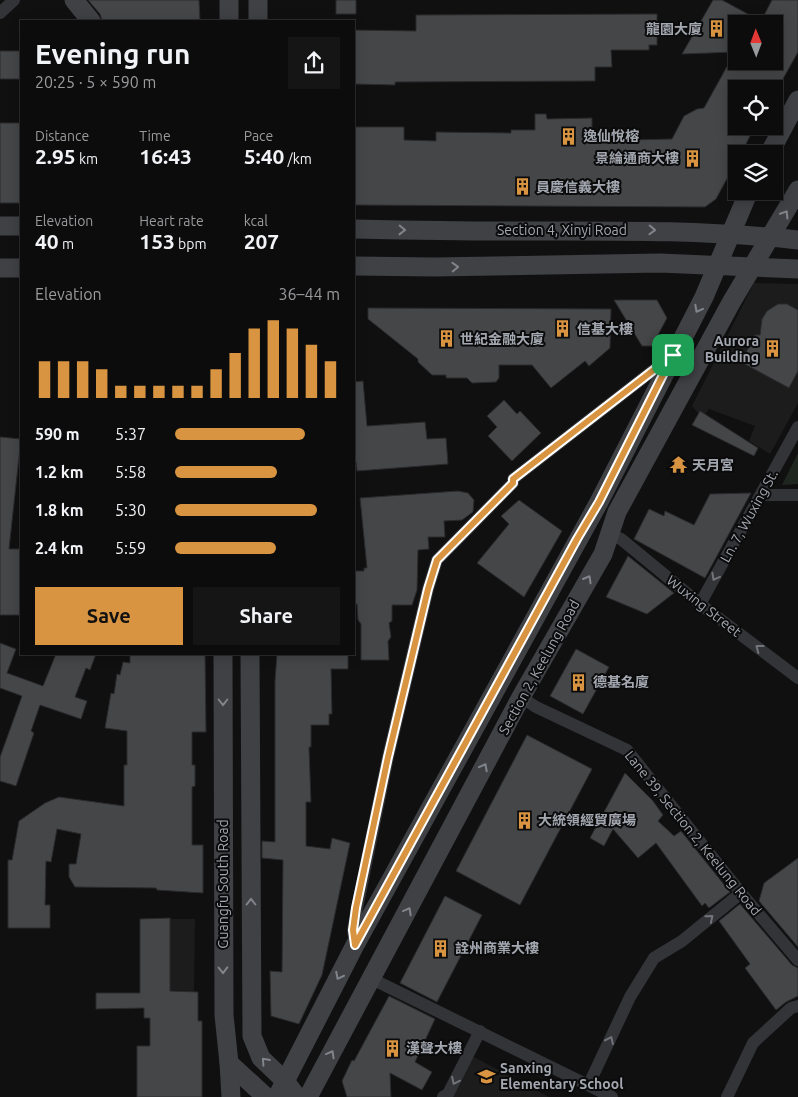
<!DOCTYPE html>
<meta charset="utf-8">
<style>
:root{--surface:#0c0c0d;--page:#151516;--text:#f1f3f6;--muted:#9a9b9d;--line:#2c2c2e;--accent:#d89440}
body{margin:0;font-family:Ubuntu,"Noto Sans TC",sans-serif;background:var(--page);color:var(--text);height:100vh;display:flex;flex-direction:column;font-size:19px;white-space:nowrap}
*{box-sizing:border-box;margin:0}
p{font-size:16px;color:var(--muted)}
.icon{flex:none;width:28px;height:28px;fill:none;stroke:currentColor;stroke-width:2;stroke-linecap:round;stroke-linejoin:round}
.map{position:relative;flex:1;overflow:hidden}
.drawer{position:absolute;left:20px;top:20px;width:335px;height:635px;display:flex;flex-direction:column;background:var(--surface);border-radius:0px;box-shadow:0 2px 12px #0003,0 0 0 1px var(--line)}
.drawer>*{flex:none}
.needle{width:32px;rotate:359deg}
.tools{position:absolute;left:728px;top:15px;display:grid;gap:10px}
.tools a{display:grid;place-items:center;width:55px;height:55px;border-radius:0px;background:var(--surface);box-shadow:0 2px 12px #0003,0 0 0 1px var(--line);font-size:25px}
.pin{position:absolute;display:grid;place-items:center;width:42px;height:42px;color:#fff;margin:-21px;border-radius:10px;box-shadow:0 2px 8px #0006}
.round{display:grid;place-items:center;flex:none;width:52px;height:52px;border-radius:0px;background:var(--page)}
.head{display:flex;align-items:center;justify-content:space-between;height:85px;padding:0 15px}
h1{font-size:28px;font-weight:600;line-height:38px}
.metrics{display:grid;grid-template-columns:repeat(3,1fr);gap:8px;height:85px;padding:5px 15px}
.metrics div{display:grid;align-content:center}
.metrics b{font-size:21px;font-weight:600}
.metrics small{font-size:14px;font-weight:400}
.metrics p{font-size:14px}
.chart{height:140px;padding:10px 15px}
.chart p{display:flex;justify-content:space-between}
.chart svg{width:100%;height:90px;margin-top:5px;stroke:var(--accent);stroke-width:6}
.primary-button{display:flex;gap:10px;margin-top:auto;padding:10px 15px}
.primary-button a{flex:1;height:58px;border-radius:0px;background:var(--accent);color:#111;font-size:20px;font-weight:600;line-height:58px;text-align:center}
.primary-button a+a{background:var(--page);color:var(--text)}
ul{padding:0 15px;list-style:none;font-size:16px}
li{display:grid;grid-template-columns:80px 60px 1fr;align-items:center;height:38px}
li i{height:12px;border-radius:6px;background:var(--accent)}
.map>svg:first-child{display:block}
.built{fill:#1c1c1d}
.green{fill:#1f251f}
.building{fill:#444648;stroke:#2a2a2c}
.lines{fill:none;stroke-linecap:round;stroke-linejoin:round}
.street{stroke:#333437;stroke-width:12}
.secondary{stroke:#3f4145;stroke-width:19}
.oneway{stroke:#80848b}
.oneway2{stroke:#71747a}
.route-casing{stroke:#fff;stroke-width:10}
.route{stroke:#d89440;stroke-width:6}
.labels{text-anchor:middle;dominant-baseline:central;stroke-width:4;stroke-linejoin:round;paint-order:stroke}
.poi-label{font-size:14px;font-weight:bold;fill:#a3a8b0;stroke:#0b0b0c;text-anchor:start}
.street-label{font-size:14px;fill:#a3a8b0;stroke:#0b0b0c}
</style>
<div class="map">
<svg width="798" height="1097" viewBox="0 0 798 1097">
<rect width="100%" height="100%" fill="#101011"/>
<g class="built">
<polygon points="754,283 798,284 798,403 770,454 749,441 755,426 709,409 702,418 692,406"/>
<polygon points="140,919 195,919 194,991 140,990"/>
<polygon points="472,1056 549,1097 451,1097"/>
</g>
<polygon class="green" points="798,453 798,484 782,485"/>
<g class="building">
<polygon points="88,0 199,0 200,21 102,21 100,14"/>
<rect x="336" y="0" width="20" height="14"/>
<polygon points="713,0 722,0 761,21 772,0 798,0 798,52 774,95 774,89 736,89 736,126 755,126 741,154 736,154 736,162 716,199 705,207 354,205 354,127 404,127 404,140 436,141 436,132 511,133 511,130 535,130 535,114 546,114 547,119 592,118 592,131 612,131 612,136 629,136 629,140 672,139 684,116 697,109 704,108 730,61 774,61 774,24 736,24 736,52 682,54"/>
<polygon points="657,14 657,45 649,45 649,50 611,50 612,67 595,67 595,81 395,82 395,85 354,84 354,30 416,31 416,15"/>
<rect x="0" y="51" width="21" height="28"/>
<rect x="0" y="123" width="21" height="80"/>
<polygon points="614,300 657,300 667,318 652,346 642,346"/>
<polygon points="778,304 787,304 798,310 798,371 789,388 741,362 755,335 760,335 762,319 767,311"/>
<polygon points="368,308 611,309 610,348 589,366 585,361 551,388 532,365 499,365 499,378 496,382 472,383 467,378 446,378 446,375 432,375 418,362 418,359 368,319"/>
<polygon points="363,381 367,426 425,422 427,439 446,438 448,464 357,471 356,462 354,462 354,382"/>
<polygon points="504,400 517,414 520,411 541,433 512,461 488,436 497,427 487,416"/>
<polygon points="700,411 758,448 754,456 692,425"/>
<polygon points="0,437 21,439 9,549 21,549 21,615 0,615"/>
<polygon points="458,491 468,493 474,500 473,512 462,520 444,521 445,537 428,537 429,549 418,550 417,590 412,605 392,605 392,621 389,623 391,637 388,641 389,660 361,660 361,624 358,620 357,604 354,604 354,571 364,571 364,568 367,568 360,498"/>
<polygon points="751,493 705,578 634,539 649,509 664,516 665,511 694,525 710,494"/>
<polygon points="519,500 562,531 524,597 477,563 509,524 501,516"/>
<polygon points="628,556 674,593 647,614 606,597"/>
<polygon points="0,643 16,649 7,673 43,686 56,654 96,654 90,670 86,668 75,697 87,701 81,719 40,705 31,731 34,733 16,786 0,781 0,757 22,696 0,688"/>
<polygon points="576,649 609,667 583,714 550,696"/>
<polygon points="130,654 205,654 206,732 192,732 192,765 195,765 195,786 192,787 192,845 203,845 203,893 157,890 156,888 75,887 69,877 69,864 76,864 81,834 57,829 51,862 46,861 45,905 50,905 50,928 8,928 8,860 12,860 19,821 45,803 59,797 124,806 124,765 127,765 127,731 105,728 111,693 114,694 117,674 120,675 123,662 130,663"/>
<polygon points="277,654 348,654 348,669 331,669 332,714 329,714 329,725 311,725 311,747 309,747 311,802 306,802 306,846 330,849 332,838 350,843 322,975 299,1024 271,1016 270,971 282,972 283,860 262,858 262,841 275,842 275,681"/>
<polygon points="527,735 592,769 520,905 456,871"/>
<polygon points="625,773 653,801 663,815 658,821 674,836 681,831 730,892 709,908 705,903 702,906 656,843 638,858 613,829 604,846 590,838"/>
<polygon points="798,858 798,947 759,901 764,883"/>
<polygon points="445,896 482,915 437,1002 400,983"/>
<polygon points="740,904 792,965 798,968 798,996 786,1002 776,1010 745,968 750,964 719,921"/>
<polygon points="170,918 170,991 198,992 198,1021 202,1021 202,1097 137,1097 137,1046 150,1046 150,1018 144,1018 144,1008 96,1009 96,993 140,993 140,919"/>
<polygon points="389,996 435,1019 415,1062 432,1072 422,1090 390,1073 391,1097 347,1097 342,1081 352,1060 354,1061"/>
</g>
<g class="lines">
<g class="street">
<polyline points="0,13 14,0"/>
<polyline points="761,495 798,495"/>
<polyline points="610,535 621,539 700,604 798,678"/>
<polyline points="700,604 798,427"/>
<polyline points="521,697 536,707 627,750 741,893 798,960"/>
<polyline points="355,945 353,930 357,908 388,757 428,589 437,560 513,483 513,479 669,358"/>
<polyline points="372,979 612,1097"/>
<polyline points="589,1084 630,997 654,958 682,941 741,893"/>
<polyline points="443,1097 448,1094 480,1031"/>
<polyline points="727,1097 753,1043 791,1008 798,1006"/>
</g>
<g class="secondary">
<polyline points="74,0 91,21"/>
<polyline points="229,21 229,0"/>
<polyline points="258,21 258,0"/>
<polyline points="769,154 798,100"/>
<polyline points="0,226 21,226"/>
<path d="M354,229C403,230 453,231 502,231C601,231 699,229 798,240"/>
<polyline points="354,266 434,267 660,263 798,269"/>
<polyline points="0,268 21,268"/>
<polyline points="223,654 224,1015 229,1063 266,1097"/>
<polyline points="250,654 252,1036 261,1058 285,1081 297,1097"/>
<polyline points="229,1063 231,1097"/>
<polyline points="277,1097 355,945 599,502 704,297 749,191"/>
<polyline points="308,1097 521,697 603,554 617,512 732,301 798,190"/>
</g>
</g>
<defs><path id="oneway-chevron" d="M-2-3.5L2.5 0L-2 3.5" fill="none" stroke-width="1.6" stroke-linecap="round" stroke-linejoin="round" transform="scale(1.25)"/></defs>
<g class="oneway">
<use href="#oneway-chevron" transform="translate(785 214) rotate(-58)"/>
<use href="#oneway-chevron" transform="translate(402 230) rotate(1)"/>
<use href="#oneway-chevron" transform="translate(652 230) rotate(2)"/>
<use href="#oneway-chevron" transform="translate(455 267) rotate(-2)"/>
<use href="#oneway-chevron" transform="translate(698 309) rotate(118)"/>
<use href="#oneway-chevron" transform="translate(588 579) rotate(-60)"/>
<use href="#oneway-chevron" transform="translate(223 702) rotate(90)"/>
<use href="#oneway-chevron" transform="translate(484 767) rotate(-62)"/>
<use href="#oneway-chevron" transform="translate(251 902) rotate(-90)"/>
<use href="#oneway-chevron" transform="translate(408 911) rotate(-62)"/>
<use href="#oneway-chevron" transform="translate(223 970) rotate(89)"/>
<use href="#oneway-chevron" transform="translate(339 976) rotate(117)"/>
<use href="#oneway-chevron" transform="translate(331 1054) rotate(-61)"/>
<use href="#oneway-chevron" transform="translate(265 1061) rotate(-132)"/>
</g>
<g class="oneway2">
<use href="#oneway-chevron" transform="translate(715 577) rotate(119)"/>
<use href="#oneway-chevron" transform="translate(759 648) rotate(-143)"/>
<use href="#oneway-chevron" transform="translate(710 918) rotate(-39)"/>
<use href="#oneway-chevron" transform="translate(610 1040) rotate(-65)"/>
<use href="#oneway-chevron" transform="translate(455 1081) rotate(116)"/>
</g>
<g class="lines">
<defs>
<polygon id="route" points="673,355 599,502 577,539 355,945 353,930 356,908 388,757 428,589 437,560 513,483 513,479"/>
</defs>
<use href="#route" class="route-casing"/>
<use href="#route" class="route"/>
</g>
<defs>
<symbol id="building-bare" viewBox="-9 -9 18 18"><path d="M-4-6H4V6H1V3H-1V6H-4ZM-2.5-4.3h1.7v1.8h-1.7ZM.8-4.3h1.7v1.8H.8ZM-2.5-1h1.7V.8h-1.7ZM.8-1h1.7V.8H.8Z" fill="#d89440" stroke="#0b0b0c" stroke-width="2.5" paint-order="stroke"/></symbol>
<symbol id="temple-bare" viewBox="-9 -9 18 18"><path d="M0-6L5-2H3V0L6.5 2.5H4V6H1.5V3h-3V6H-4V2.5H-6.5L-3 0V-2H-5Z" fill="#d89440" stroke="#0b0b0c" stroke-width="2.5" paint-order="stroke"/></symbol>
<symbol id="school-bare" viewBox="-9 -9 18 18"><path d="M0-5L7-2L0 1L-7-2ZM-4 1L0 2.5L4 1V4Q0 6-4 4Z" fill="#d89440" stroke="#0b0b0c" stroke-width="2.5" paint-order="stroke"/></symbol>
</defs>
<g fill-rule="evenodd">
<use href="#building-bare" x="704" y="16" width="25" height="25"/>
<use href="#building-bare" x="556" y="124" width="25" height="25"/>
<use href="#building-bare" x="680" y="146" width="25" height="25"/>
<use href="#building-bare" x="510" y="174" width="25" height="25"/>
<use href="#building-bare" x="550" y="316" width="25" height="25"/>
<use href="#building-bare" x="434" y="326" width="25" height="25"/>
<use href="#building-bare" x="760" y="336" width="25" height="25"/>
<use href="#temple-bare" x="666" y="452" width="25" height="25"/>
<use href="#building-bare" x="566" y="670" width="25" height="25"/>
<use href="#building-bare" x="512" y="808" width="25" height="25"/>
<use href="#building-bare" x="428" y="936" width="25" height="25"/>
<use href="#building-bare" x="380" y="1036" width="25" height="25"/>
<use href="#school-bare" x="474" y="1064" width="25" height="25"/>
</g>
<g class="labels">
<g class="poi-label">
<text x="702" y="29" text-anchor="end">龍園大廈</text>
<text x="583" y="136">逸仙悅榕</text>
<text x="679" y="158" text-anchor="end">景綸通商大樓</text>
<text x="536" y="187">員慶信義大樓</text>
<text x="577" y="329">信基大樓</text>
<text x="460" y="339">世紀金融大廈</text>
<text x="759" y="341" text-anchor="end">Aurora<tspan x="759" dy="16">Building</tspan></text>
<text x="692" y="465">天月宮</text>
<text x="593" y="682">德基名廈</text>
<text x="538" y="820">大統領經貿廣場</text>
<text x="455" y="948">詮州商業大樓</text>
<text x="406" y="1048">漢聲大樓</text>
<text x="500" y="1068">Sanxing<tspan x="500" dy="16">Elementary School</tspan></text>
</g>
<g class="street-label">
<text x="562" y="230">Section 4, Xinyi Road</text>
<text transform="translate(749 516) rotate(-61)">Ln. 7, Wuxing St.</text>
<text transform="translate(704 606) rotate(38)">Wuxing Street</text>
<text transform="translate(539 667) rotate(-61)">Section 2, Keelung Road</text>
<text transform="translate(693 833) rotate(51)">Lane 39, Section 2, Keelung Road</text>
<text transform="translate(223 884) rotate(-90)">Guangfu South Road</text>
</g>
</g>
</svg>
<div class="tools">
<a><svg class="needle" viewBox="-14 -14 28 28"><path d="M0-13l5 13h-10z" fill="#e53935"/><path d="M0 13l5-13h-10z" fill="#9a9b9d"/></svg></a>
<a><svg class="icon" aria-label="locate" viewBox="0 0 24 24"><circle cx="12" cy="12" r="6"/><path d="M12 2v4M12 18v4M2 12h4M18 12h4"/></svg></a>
<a><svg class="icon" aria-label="layers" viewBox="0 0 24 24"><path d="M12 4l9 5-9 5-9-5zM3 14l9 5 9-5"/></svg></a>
</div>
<div class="pin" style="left:673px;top:355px;background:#1e9e55"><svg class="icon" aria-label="arrive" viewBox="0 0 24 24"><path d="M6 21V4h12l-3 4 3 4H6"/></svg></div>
<section class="drawer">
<div class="head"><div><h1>Evening run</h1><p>20:25 · 5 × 590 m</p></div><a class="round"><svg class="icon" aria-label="share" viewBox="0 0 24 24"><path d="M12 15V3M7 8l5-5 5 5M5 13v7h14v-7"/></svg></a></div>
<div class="metrics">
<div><p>Distance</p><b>2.95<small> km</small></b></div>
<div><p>Time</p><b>16:43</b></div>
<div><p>Pace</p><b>5:40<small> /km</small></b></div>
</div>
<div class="metrics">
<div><p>Elevation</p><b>40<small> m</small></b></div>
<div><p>Heart rate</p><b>153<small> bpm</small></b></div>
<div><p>kcal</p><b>207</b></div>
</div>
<div class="chart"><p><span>Elevation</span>36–44 m</p>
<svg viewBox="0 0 160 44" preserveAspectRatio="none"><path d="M5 44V26M15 44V26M25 44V26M35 44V30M45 44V38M55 44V38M65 44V38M75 44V38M85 44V38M95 44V30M105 44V22M115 44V10M125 44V6M135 44V10M145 44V18M155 44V26"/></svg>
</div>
<ul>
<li><b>590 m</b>5:37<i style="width:79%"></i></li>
<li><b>1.2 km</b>5:58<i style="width:62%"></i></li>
<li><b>1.8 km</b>5:30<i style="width:86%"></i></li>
<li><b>2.4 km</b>5:59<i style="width:61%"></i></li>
</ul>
<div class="primary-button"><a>Save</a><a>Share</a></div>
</section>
</div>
